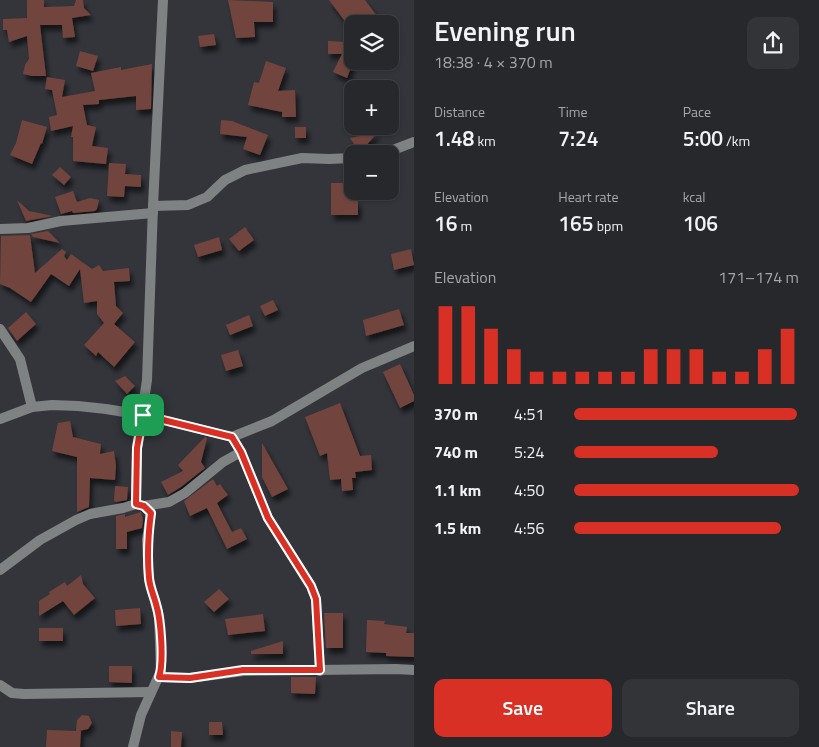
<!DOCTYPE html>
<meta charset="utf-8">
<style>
:root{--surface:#26282c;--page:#323438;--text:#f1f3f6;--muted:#a4a6a9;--line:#424448;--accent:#d93025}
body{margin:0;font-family:"Titillium Web",sans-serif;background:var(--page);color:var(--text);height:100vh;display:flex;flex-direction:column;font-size:19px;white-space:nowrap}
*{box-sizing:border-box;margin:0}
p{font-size:16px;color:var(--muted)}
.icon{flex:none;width:28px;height:28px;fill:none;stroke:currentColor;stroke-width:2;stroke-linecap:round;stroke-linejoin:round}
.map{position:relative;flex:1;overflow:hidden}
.details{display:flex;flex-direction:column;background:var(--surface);width:405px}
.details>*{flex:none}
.controls{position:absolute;left:344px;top:15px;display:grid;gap:10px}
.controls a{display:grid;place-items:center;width:55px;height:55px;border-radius:10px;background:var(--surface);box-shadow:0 1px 4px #0004,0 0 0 1px var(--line);font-size:25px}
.pin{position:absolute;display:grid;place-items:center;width:42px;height:42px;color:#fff;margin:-21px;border-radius:10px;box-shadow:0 2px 8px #0006}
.round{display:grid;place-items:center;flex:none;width:52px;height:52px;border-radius:10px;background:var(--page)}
.overview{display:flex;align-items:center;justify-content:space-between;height:85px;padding:0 20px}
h1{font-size:28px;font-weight:600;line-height:38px}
.metrics{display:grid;grid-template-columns:repeat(3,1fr);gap:8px;height:85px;padding:5px 20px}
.metrics div{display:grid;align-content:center}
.metrics b{font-size:21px;font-weight:600}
.metrics small{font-size:14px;font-weight:400}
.metrics p{font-size:14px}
.chart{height:140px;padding:10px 20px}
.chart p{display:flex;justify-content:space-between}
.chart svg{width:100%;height:90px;margin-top:5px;stroke:var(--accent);stroke-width:6}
.action{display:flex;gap:10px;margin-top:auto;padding:10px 20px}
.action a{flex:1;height:58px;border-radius:10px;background:var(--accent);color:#fff;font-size:20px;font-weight:600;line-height:58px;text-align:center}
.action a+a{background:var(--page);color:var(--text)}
ul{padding:0 20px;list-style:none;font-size:16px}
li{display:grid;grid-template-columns:80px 60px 1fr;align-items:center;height:38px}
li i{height:12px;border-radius:6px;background:var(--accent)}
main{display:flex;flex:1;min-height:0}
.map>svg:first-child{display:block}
.building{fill:#71443d;filter:url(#shadow)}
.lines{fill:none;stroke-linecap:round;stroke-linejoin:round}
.minor{stroke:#7f8283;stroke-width:10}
.route-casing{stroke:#fff;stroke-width:10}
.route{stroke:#d93025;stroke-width:6}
</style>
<main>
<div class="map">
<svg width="414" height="747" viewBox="0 0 414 747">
<defs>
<filter id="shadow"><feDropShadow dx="3" dy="5.5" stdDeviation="2.5" flood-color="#0009"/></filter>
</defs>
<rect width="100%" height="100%" fill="#33353b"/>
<g class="building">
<polygon points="27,0 44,0 44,7 74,6 76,0 83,0 84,8 91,15 72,18 75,37 63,38 62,25 40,25 46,76 32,76 23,74 25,65 29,59 27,36 9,42 7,30 3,30 3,19 27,18"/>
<polygon points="228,0 273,2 273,22 254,22 255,37 236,38"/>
<polygon points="329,0 365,0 383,24 347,24"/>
<polygon points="352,31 352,65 347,78 333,72 342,54 328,54 328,41 347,42"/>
<polygon points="214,34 216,45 200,47 198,36"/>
<polygon points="80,51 98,56 93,71 76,66"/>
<polygon points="266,61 286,68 278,91 295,90 296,117 282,117 282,112 248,105 254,82 259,83"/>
<polygon points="152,64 151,109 136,110 136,96 99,100 99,104 83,105 87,125 96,127 92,146 108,148 106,164 73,161 73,137 71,137 73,126 51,131 49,117 57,115 52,90 45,89 47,77 65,80 62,97 95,91 91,73 121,67 121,70"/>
<polygon points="22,120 47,127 42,144 41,143 32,164 10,155 16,143"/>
<polygon points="221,120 232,121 268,135 260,155 243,149 247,137 220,134"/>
<rect x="295" y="127" width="11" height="11"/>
<polygon points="378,132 363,149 358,150 350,138"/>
<polygon points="109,163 126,164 125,174 141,175 141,187 125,186 124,197 107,196"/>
<polygon points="60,167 71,177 64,185 52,175"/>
<polygon points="331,183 352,183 352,200 358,200 358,215 331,215"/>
<polygon points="73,191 77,202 90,198 99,200 97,209 95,211 73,213 72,211 61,214 55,197"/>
<polygon points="17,200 29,211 53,216 26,221"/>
<polygon points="245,227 254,240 239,251 229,239"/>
<polygon points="48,231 60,243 33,237 31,234"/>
<polygon points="30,235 35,273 62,249 66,252 64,256 67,260 71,254 92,269 99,265 103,271 129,268 130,281 114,282 116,306 123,313 114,324 135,342 114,367 98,352 96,356 84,345 104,323 97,314 97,301 84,303 80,269 69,286 51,274 31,302 10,288 0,284 1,236"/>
<polygon points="219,237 222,250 198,257 194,245"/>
<polygon points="411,249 414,265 394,270 391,254"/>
<polygon points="273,300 278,310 265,316 260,306"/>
<polygon points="399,309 404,325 366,336 363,320"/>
<polygon points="26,312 36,324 17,341 8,328"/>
<polygon points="249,315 253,326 230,335 226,325"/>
<polygon points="238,350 243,366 226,371 221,355"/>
<polygon points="400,364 414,395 414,401 400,408 383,372"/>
<polygon points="125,376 135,386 127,394 115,381"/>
<polygon points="340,403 360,456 371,455 372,470 355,472 356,478 352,478 353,490 342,491 341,479 330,480 327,453 320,456 305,417"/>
<polygon points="70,421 73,437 101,444 100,454 114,451 116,466 115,480 90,478 89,507 77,512 77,457 52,451 58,423"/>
<polygon points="205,437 207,438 201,462 205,468 181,487 168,495 161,482 183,471 178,465"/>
<polygon points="262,443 288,489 272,497 262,477"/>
<polygon points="213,479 217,486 220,484 228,495 217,503 232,532 241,528 247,539 227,549 207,508 190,516 184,501"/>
<polygon points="115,486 128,487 127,500 116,502 114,501"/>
<polygon points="141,512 143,520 142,528 127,532 127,549 116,549 116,516 125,514 125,517"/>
<polygon points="81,575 83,584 95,598 74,615 63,601 39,616 39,601 50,594 49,592 65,582 67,586"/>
<polygon points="219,589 229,599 214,612 204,602"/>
<polygon points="140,608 141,624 116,626 115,610"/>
<polygon points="324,613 343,613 343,648 326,648"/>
<polygon points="263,614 265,631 228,635 225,619"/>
<polygon points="367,620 385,621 384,624 407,627 406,633 414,633 414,657 386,656 386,653 366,652"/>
<rect x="39" y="628" width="24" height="13"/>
<polygon points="283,641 283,654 251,654 251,651"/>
<polygon points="109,666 132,666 132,683 109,682"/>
<polygon points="291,677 316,677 315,694 291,693"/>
<polygon points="82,715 89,716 92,723 88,729 79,731 81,731 80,747 46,747 47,730 76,731 77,720"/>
<polygon points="209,722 222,722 223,735 209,735"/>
<polygon points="171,731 182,732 181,747 171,747"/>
</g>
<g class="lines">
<g class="minor">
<polyline points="378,154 388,152 414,142"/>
<polyline points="153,206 188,205 207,197 225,180 245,170 302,158 329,159 352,158"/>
<polyline points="0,229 28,228 61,221 153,213"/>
<polyline points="0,329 20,359 32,407"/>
<polyline points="0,419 32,407 52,405 78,406 106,409 143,415 232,437 272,421 362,368 414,346"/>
<polyline points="241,452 268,518 311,586 316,599 320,671"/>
<polyline points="136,504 137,448 147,380 153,206 163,0"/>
<polyline points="0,570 40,540 76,520 90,514 123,508 136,504 144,506 169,502 185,493 223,462 241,452 232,437"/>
<polyline points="159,677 190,678 243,671 396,669 414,670"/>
<polyline points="0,685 12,693 24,694 151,692"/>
<polyline points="133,747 141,715 161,671 159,616 149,580 147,540 151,513 144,506"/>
</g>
</g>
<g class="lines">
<defs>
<path id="route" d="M143,415L232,437L241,452L268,518L311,586L316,599L320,670H243L190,678L159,677C164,662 161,620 156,604C154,596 150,588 149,578C147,556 148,535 151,513L144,506L136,504L137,448Z"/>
</defs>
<use href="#route" class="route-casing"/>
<use href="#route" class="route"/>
</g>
</svg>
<div class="controls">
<a><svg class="icon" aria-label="layers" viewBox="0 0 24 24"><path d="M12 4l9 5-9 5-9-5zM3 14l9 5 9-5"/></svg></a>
<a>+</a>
<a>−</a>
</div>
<div class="pin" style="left:143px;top:415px;background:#1e9e55"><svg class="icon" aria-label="arrive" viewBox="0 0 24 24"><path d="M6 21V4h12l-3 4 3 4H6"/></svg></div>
</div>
<section class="details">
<div class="overview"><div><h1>Evening run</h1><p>18:38 · 4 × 370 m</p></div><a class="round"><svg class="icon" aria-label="share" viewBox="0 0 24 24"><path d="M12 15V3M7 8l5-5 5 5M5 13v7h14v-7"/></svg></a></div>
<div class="metrics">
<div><p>Distance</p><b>1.48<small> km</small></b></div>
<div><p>Time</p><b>7:24</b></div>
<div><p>Pace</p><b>5:00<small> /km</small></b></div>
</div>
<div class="metrics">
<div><p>Elevation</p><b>16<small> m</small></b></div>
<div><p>Heart rate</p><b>165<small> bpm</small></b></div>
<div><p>kcal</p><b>106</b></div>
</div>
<div class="chart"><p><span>Elevation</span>171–174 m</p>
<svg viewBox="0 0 160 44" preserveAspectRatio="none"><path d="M5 44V6M15 44V6M25 44V17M35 44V27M45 44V38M55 44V38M65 44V38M75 44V38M85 44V38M95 44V27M105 44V27M115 44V27M125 44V38M135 44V38M145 44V27M155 44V17"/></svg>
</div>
<ul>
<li><b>370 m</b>4:51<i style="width:99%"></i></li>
<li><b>740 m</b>5:24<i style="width:64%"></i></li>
<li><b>1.1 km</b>4:50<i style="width:100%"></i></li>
<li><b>1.5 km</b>4:56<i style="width:92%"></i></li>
</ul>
<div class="action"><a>Save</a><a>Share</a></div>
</section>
</main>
